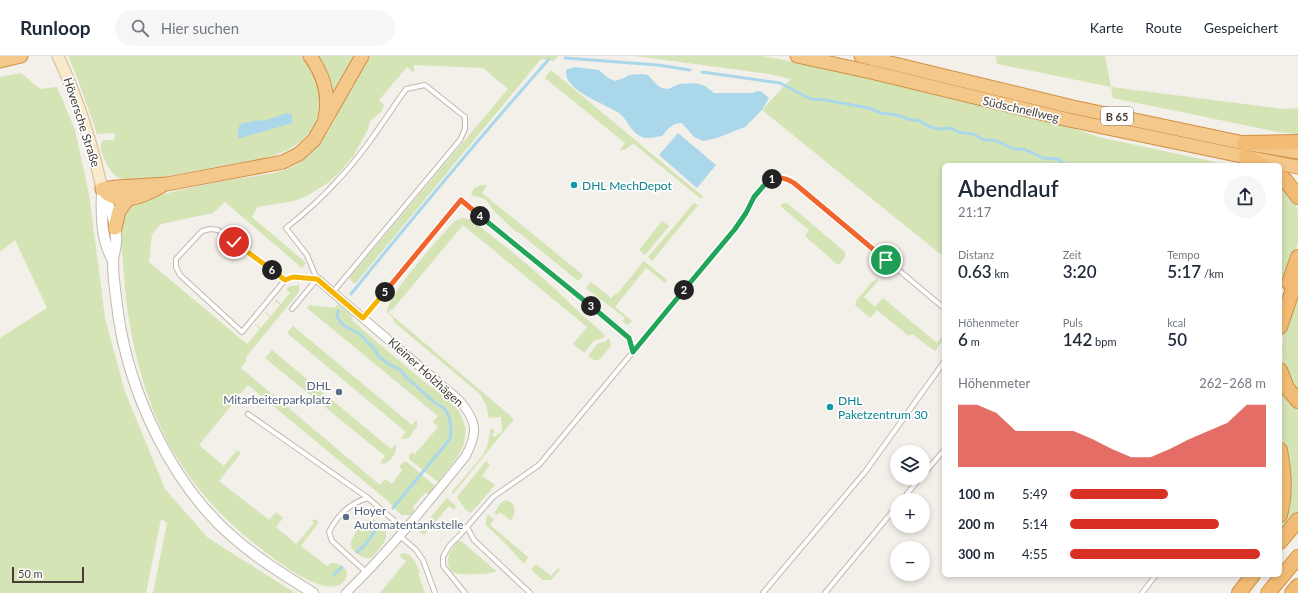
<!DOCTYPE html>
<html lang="de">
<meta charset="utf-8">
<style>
:root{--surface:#fff;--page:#f6f6f7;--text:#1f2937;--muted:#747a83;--line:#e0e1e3;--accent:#d93025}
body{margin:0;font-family:Lato,sans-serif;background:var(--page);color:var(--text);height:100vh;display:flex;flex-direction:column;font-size:15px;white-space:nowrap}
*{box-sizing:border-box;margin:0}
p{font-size:13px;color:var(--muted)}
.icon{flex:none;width:22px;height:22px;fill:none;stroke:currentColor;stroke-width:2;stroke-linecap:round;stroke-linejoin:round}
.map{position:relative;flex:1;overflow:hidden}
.details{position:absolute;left:942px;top:107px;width:340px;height:414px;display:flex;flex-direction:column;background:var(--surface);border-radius:6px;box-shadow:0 2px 6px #0003}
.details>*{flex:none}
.controls{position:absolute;left:890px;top:389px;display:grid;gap:8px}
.controls a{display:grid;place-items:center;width:40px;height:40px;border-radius:50%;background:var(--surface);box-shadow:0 2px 6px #0003;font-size:20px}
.scale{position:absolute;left:12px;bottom:10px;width:72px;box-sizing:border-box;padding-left:4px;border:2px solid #463f38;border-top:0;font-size:11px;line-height:14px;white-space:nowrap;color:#463f38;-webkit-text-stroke:3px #fff;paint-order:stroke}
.pin{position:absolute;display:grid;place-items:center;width:34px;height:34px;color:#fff;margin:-17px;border:2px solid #fff;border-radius:50%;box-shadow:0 1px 4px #0007}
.km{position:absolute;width:20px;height:20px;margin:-10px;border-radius:50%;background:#222;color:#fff;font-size:11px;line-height:20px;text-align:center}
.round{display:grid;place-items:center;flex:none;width:42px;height:42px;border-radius:21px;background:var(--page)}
.summary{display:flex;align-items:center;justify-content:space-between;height:68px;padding:0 16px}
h1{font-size:22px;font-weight:600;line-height:30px}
.metrics{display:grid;grid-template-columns:repeat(3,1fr);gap:6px;height:68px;padding:4px 16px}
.metrics div{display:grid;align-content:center}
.metrics b{font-size:17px;font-weight:600}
.metrics small{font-size:11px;font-weight:400}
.metrics p{font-size:11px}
.chart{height:112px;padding:8px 16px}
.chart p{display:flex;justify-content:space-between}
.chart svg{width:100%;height:72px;margin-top:4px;fill:var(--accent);opacity:.7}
ul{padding:0 16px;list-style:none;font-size:13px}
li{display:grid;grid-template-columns:64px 48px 1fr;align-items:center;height:30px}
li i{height:10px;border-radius:5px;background:var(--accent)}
header{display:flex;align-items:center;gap:24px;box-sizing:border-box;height:56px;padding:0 20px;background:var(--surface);border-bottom:1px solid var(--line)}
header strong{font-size:19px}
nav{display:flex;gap:22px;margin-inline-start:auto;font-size:14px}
.search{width:280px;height:36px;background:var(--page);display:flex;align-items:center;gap:10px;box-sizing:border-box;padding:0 14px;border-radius:22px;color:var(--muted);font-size:15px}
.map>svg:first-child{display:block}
.green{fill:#d4e4b5}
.water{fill:#abd7eb}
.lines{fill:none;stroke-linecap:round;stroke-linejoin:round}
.stream{stroke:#abd7eb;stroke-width:3}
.service-casing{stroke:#c1b9af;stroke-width:6}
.minor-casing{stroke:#c1b9af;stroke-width:10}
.tertiary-casing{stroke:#c1b9af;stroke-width:12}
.secondary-casing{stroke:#cfbd9c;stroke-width:13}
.trunk-casing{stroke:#d19045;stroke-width:15}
.motorway-casing{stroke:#d19045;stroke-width:16}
.service{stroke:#fff;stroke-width:4}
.minor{stroke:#fff;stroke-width:8}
.tertiary{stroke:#fff;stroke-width:10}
.secondary{stroke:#faeacc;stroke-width:11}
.trunk{stroke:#f4c88a;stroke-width:13}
.motorway{stroke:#f2bc75;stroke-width:14}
.split-1-casing{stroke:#fff;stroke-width:8}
.split-2-casing{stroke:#fff;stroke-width:8}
.split-3-casing{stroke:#fff;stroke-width:8}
.split-4-casing{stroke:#fff;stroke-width:8}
.split-5-casing{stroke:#fff;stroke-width:8}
.split-6-casing{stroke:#fff;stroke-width:8}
.split-7-casing{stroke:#fff;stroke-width:8}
.split-1{stroke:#f0652b;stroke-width:5}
.split-2{stroke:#22a559;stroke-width:5}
.split-3{stroke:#22a559;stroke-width:5}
.split-4{stroke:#22a559;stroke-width:5}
.split-5{stroke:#f0652b;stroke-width:5}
.split-6{stroke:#f5b400;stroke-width:5}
.split-7{stroke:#f5b400;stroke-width:5}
.culture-dot{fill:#0f9aa8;stroke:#fff;stroke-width:1.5}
.service-dot{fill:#5c6f8a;stroke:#fff;stroke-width:1.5}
.labels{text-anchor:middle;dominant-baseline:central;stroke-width:3.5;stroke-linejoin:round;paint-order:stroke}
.shield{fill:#fff;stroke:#7e7974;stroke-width:1}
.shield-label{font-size:11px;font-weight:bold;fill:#463f38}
.street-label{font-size:12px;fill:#463f38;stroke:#fff}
.culture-label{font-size:12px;fill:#0d838f;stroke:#fff;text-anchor:start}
.service-label{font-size:12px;fill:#4e5e75;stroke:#fff;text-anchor:end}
</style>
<header>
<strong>Runloop</strong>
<div class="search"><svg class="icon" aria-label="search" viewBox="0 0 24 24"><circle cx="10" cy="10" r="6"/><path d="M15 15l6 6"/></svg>Hier suchen</div>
<nav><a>Karte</a><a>Route</a><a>Gespeichert</a></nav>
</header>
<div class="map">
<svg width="1298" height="537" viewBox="0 0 1298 537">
<rect width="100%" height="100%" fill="#f3efe9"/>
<g class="green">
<path d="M68,0H304C309,7 316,16 318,24C320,28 320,32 320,36C325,72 299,93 268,101L147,124C125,125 114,126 105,104C102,98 99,91 102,85L104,84H114L115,77L97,78L77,21Z"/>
<polygon points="316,0 357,0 332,41"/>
<path d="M368,0H558L554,5L541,3L355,228L349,222L508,33L483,12L414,9V17L407,11L379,44L384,49L381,56L370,65L368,73L354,99L341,115L329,126L307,140L294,145L257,151L252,161L306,207L302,212L225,146L213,157L161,168L152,178L149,206L247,288L260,273L255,269V268L261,272L270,261L265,256H266L271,260L280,249L275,245L276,243L281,248L290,237L286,233L290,230H296L299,227V236L246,301V305L241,312L380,429L385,423L392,428L402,414L399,411L403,406L406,405L435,430L429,438L425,437L413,451L414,455L411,459H401L388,445L248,329L199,389L224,410L237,394L241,397L219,425L269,464L276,456L283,462L276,471L296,488L314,467L312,465L314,463L319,466L301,490L327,510L331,507C338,506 345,510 347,518C344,533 329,532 318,528C296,520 279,506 260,492C230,469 201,440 181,408C152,365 136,309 128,258C126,245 125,232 124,218C123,204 117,167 124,155C127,149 135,147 141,145C174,134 208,128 242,122C260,119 280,118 296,109C332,89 345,32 368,0Z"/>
<polygon points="635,0 762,0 774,2 865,20 1057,67 1099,81 1229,109 944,109 944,201 762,54 791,23 769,18"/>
<polygon points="996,0 1105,0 1111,31 1284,53 1298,52 1298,78 1278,76 1113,42 1111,31 997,8"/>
<path d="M551,14L700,138L703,140L701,143L634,88C628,89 626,96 620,94L625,87L545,22Z"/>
<polygon points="21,17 40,33 57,31 75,74 89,138 105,262 125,336 165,433 208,482 295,537 153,537 167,467 161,463 146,537 0,537 0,282 47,252 15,184 0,196 0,21"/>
<polygon points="1280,126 1293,141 1298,155 1298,187 1280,240"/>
<polygon points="482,129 487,129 482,137 583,219 578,225 517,175 516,176 495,156 486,144 482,142 471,139 474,132"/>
<polygon points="694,147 698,149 652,205 648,201"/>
<polygon points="783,147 787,147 845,196 845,201 840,208 837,208 805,180 809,174 780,150"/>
<path d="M463,162L471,164C500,186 529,209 555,233C571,249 588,264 605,279L603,282L594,285L584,297L573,288L587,271L463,169L393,253L388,256L514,363L453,438L451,437L483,399L488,388L491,372L495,375L492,379L495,381L498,377L500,378L502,375L501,361L489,362L486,349L480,338L394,266L393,262L387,256C388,238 437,185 451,169L455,165Z"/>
<polygon points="662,165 669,170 645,199 639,194"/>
<polygon points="644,205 667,224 665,227 646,212 615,251 632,265 627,269 622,265 625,262 586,232 591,226 611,242 616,237 617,238"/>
<polygon points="877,223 879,224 864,241 875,251 883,242 937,287 944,278 944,283 935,295 912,278 909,280 877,254 870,262 855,249 856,245 872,226"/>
<path d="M1298,230V336C1294,330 1289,324 1287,318C1275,290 1290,256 1298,230Z"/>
<polygon points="338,248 352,260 353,265 378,287 427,328 452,345 460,357 466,373 464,388 458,400 438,426 409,403 409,399 412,396 415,398 438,371 433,366 438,360 307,252 309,249 335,252"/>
<polygon points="293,270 412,369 417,363 417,370 409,382 403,383 401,382 406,376 287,277"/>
<polygon points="609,282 610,284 611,290 599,304 594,304 588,300 597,288 606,285"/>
<path d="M272,294L391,393L396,388V395C393,401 388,410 380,407L385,400L265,302Z"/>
<polygon points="1280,325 1298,350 1298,457 1280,475 1285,460 1285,394 1280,375"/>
<polygon points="486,405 490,409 482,420 495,429 471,457 465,453 457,441"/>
<polygon points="447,442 456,450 454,454 449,450 424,479 419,475"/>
<path d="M506,444C517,447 516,456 511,465L500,456L497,459L494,457L501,447Z"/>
<polygon points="488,459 494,463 490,469 528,501 525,507 523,507 507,489 486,469 486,463"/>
<path d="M371,463C376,464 379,467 382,470C393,481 379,493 371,502C367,503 363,501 359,499C356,497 352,494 351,490C349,482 364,465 371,463Z"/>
<path d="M458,485H461L496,515L495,516C485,518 472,519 461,518C440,516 448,494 458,485Z"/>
<path d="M402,497C413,497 416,508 420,516L418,517L425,537H380L406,505L399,500Z"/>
<polygon points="536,508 551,520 558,512 560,514 551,524 543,524 531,514"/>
</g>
<g class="water">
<path d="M574,11L599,14L608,22L615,25L624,22L629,19L643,18L648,19L658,30L662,32L668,33L679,28L696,27L705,30L714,37H752L758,35L762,36L769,42L762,54L745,71L717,82L703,85L694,81L682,67C672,67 668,73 662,80C655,81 646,84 640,80C631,76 627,63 619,57C605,47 563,35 566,14Z"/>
<polygon points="287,57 291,58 293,66 292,67 241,82 238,82 238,74 240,68 258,64 263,65"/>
<polygon points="678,77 716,109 697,132 659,99"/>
</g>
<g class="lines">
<g class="stream">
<polyline points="565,2 658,9 690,14"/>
<polyline points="702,16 780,27 811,43 825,44 869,52 881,57 897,59 908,63 920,65 930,71 939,73 951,72 958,76 973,78 984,84 994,84 1014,93 1024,93 1043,102 1058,103 1065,109"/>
<path d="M351,238C415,159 481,80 549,3"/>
<polyline points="338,255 337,261 343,269 360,278 376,295 378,300 390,309 399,313 406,321 434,346 445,353 449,361 451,372 450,383 393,452"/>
<polyline points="357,496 365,489 380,468"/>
<polyline points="334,519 342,511"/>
</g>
<defs>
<g id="service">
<path d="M317,223L307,199L286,172C305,157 322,142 338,124C364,97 384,64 406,33L425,29L465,61V73L460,84L333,236"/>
<polyline points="285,224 218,174 210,173 202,175 176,203 176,211 180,219 242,276 285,224 293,221 317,223"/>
<polyline points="292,253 317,223"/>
<polyline points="363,262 461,144 619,272 629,282 633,296"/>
<polyline points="248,358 368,442"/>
<polyline points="923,419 944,394"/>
<polyline points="902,444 920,422"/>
<polyline points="467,471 474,484 530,537"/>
<polyline points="400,480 416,494 423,504 435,537"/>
<path d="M366,516L332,485L329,476C337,460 350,447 368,442L405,474"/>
<path d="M465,537L443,510V501L449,490L459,480L493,441L539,409L735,173C739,167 744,162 747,155C758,136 768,111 794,127L944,252"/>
<polyline points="763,537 865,416 944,306"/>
<polyline points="825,537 897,450"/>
<polyline points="1142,537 1156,519"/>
</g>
<path id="minor" d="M317,223L458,343C477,364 479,376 465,401C427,448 389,495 346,537"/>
<g id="tertiary">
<path d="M102,133C109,149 116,165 116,182C117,190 113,198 113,206C113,223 116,240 118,257C129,337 172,429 234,482C258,503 286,520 313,537"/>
<path d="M102,136C101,158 101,185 113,204"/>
</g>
<path id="secondary" d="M58,0C78,43 92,87 102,133"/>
<g id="trunk">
<path d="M310,0C324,19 330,39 325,62"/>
<polyline points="797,0 871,16 1069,64 1246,101 1298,111"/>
<polyline points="861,0 1073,51 1244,87 1298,96"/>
<polyline points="0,5 21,0"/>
<polyline points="102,133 117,131 167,128 283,106 299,98 314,84 362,0"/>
<path d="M102,133C119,151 142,141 160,131"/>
<polyline points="115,172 119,155 128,143"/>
</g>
<g id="motorway">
<polyline points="1244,87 1298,86"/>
<polyline points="1246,101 1262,109"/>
<polyline points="1280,120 1286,125 1298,141"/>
<polyline points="1289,227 1298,201"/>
<polyline points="1280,271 1298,218"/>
<polyline points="1280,314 1287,332 1298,345"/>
<path d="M1280,394C1284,416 1286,436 1280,459"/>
<polyline points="1280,486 1298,464"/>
<polyline points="1239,537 1253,519"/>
<polyline points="1268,537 1298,501"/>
<polyline points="1292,537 1298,530"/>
</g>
</defs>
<use href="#service" class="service-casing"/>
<use href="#minor" class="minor-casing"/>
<use href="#tertiary" class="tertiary-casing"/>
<use href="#secondary" class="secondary-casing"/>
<use href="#trunk" class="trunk-casing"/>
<use href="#motorway" class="motorway-casing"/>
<use href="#service" class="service"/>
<use href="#minor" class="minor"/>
<use href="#tertiary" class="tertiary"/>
<use href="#secondary" class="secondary"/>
<use href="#trunk" class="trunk"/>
<use href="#motorway" class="motorway"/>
</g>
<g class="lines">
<defs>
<path id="split-1" d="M772,123C781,121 786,122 794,127L886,204"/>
<polyline id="split-2" points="684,234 735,173 746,157 754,141 766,127 772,123"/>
<polyline id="split-3" points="591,250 629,282 633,296 684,234"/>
<polyline id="split-4" points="480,160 591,250"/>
<polyline id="split-5" points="385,236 461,144 480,160"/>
<polyline id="split-6" points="272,214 285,224 293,221 317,223 363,262 385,236"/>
<polyline id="split-7" points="234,186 272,214"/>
</defs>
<use href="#split-1" class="split-1-casing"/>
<use href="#split-2" class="split-2-casing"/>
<use href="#split-3" class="split-3-casing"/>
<use href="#split-4" class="split-4-casing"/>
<use href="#split-5" class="split-5-casing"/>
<use href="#split-6" class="split-6-casing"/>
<use href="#split-7" class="split-7-casing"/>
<use href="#split-1" class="split-1"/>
<use href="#split-2" class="split-2"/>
<use href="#split-3" class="split-3"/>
<use href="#split-4" class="split-4"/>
<use href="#split-5" class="split-5"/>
<use href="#split-6" class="split-6"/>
<use href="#split-7" class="split-7"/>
</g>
<g class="culture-dot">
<circle cx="574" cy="129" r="4"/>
<circle cx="830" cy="351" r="4"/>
</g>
<g class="service-dot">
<circle cx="339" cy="336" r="4"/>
<circle cx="346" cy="461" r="4"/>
</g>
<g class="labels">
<rect class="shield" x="1101" y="51" width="32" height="18" rx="3"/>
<g class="shield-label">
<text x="1117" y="60">B 65</text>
</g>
<g class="street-label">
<text transform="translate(1021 53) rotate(13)">Südschnellweg</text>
<text transform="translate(82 66) rotate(72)">Höversche Straße</text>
<text transform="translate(426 316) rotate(42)">Kleiner Holzhägen</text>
</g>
<g class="culture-label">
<text x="582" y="129">DHL MechDepot</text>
<text x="838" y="344">DHL<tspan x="838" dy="14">Paketzentrum 30</tspan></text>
</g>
<g class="service-label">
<text x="331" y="329">DHL<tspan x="331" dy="14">Mitarbeiterparkplatz</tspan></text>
<text x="354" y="454" text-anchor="start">Hoyer<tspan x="354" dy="14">Automatentankstelle</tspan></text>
</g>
</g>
</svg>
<div class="controls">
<a><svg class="icon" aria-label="layers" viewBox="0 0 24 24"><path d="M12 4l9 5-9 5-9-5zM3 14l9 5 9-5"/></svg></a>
<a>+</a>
<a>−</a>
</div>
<div class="scale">50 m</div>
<div class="pin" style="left:886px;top:204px;background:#1e9e55"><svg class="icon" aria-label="arrive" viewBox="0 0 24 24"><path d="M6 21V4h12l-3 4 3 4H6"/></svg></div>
<div class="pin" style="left:234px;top:186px;background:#d93025"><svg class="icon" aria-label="check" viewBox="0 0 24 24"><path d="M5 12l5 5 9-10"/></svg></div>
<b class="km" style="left:772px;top:123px">1</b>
<b class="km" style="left:684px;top:234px">2</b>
<b class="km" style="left:591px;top:250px">3</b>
<b class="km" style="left:480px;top:160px">4</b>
<b class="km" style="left:385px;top:236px">5</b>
<b class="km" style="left:272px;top:214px">6</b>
<section class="details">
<div class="summary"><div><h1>Abendlauf</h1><p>21:17</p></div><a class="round"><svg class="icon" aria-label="share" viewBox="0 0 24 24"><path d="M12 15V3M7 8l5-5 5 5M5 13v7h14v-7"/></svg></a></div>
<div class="metrics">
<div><p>Distanz</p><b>0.63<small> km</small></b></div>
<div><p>Zeit</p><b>3:20</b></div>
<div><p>Tempo</p><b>5:17<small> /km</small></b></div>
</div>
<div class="metrics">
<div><p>Höhenmeter</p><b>6<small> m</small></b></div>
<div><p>Puls</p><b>142<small> bpm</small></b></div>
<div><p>kcal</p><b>50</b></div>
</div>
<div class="chart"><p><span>Höhenmeter</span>262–268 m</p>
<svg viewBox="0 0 160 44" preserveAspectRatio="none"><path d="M0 44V6L10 6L20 11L30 22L40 22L50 22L60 22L70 27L80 33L90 38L100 38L110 33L120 27L130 22L140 17L150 6L160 6V44z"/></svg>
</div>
<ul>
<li><b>100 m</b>5:49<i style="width:50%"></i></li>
<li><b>200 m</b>5:14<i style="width:76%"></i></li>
<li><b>300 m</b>4:55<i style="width:97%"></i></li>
</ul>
</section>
</div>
